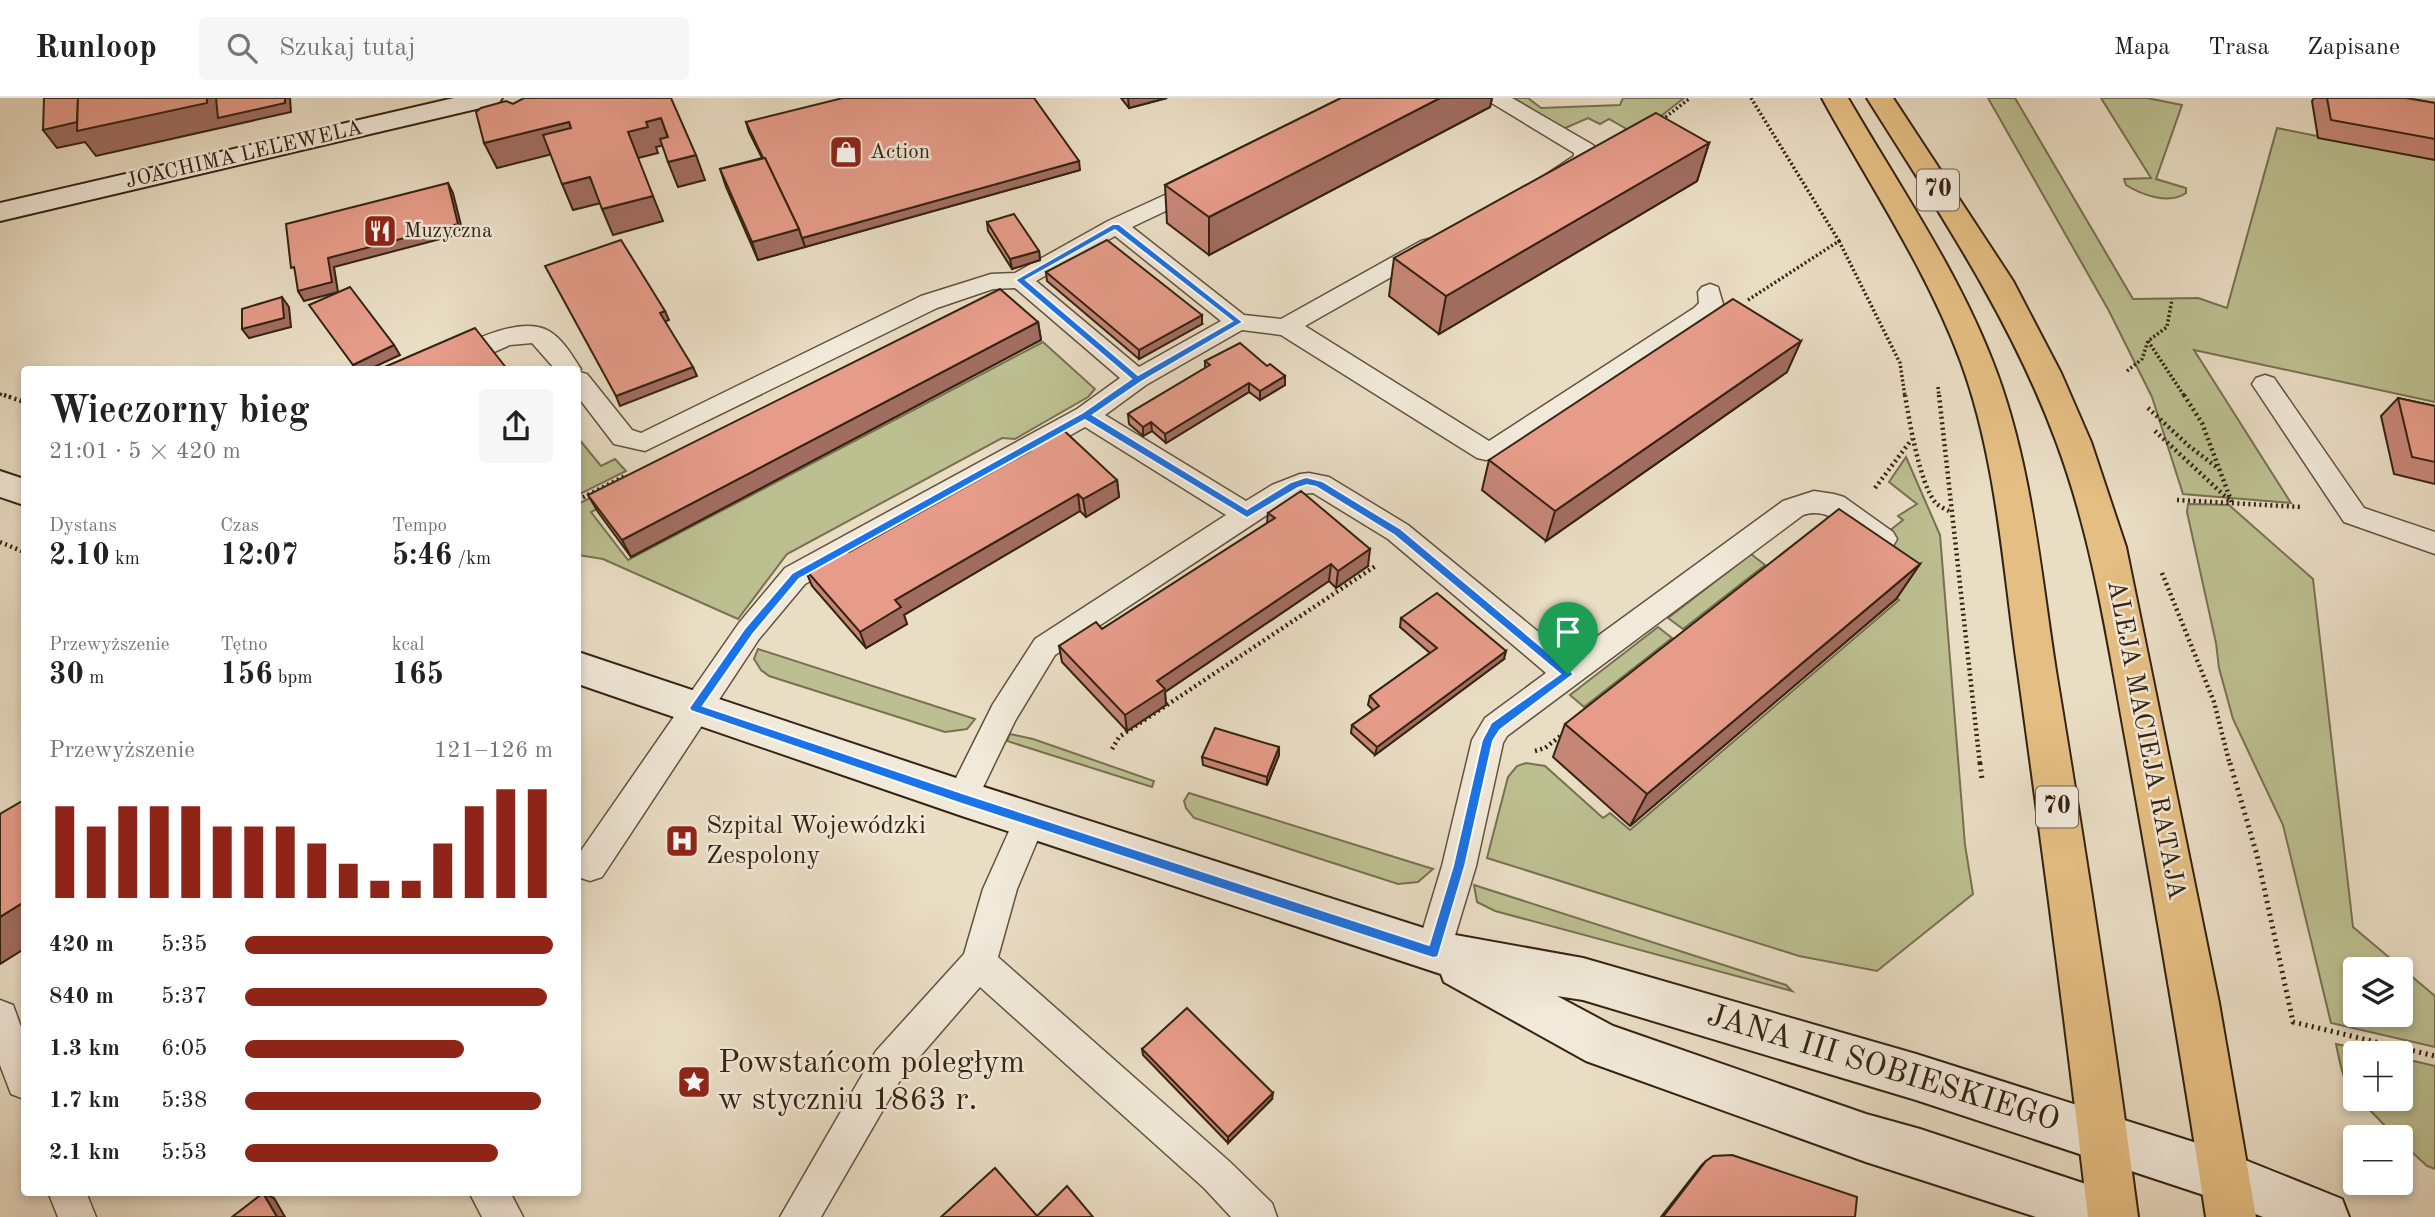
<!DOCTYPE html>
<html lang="pl">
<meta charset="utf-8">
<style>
:root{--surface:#fff;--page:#f6f6f6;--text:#222;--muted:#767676;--line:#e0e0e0;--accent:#8f2418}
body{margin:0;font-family:"Old Standard TT",serif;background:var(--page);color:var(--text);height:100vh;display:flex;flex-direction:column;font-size:26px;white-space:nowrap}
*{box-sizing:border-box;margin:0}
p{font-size:23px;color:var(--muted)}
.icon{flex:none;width:38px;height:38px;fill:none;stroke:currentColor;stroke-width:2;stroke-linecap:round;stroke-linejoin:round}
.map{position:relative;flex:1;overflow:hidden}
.panel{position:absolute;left:21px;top:268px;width:560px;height:830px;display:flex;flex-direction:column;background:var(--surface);border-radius:7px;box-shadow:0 4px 10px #0003}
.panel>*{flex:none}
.tools{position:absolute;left:2343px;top:859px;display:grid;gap:14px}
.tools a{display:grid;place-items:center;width:70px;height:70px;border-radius:7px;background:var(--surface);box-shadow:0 4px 10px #0003;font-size:35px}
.pin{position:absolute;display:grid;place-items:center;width:60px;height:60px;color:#fff;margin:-72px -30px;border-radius:50% 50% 50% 0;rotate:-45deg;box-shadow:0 0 7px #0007}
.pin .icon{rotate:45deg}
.round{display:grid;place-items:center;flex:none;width:74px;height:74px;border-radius:7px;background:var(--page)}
.headline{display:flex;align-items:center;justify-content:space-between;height:119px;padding:0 28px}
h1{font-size:38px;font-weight:800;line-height:52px}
.figures{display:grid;grid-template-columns:repeat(3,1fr);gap:10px;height:119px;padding:7px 28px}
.figures div{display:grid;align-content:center}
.figures b{font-size:30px;font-weight:800}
.figures small{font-size:19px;font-weight:400}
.figures p{font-size:19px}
.chart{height:196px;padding:14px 28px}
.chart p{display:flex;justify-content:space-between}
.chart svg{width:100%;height:126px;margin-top:7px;stroke:var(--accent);stroke-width:6}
ul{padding:0 28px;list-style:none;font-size:23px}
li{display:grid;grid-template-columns:112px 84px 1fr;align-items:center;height:52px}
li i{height:18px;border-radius:9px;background:var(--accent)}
header{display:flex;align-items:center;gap:42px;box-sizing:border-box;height:98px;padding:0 35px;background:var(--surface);border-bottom:2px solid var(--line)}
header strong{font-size:33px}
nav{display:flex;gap:38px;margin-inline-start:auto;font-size:24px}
.search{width:490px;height:63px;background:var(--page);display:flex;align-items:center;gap:18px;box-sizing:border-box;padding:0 24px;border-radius:7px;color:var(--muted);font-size:26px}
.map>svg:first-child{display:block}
.green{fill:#bcbf90;stroke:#787051;stroke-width:2;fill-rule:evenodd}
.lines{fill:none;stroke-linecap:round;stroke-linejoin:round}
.lane-casing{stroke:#62513e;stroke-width:3}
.secondary-casing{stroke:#352212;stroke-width:4}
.primary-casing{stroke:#352212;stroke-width:4}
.path-far2{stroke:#352212;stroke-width:3.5;stroke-dasharray:2 2.5;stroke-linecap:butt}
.path-far1{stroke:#352212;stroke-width:4.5;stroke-dasharray:2 3.5;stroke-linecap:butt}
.path{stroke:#352212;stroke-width:5;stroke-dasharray:2 4.5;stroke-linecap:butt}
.lane{fill:#f1e9d9;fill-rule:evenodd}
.secondary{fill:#f1e9d9;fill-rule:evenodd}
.primary{fill:#e4be82;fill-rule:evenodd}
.wall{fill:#c68676;stroke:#352212;stroke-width:2}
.shaded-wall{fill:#a16d60;stroke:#352212;stroke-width:2}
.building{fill:#e69c89;stroke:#352212;stroke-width:2}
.route{fill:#1a73e8;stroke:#fff;stroke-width:2;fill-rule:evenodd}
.labels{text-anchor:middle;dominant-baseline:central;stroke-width:5;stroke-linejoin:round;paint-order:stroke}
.far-poi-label{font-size:21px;fill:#352212;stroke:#f1e9d9;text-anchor:start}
.far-street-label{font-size:21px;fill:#352212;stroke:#f1e9d9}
.shield{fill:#f1e9d9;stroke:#6d5e4e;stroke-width:2}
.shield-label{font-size:24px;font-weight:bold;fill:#352212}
.street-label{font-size:26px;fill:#352212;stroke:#f1e9d9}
.poi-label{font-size:26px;fill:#352212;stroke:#f1e9d9;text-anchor:start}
.near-poi-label{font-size:32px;fill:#352212;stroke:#f1e9d9;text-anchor:start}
.near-street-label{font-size:32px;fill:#352212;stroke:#f1e9d9}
</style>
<header>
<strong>Runloop</strong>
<div class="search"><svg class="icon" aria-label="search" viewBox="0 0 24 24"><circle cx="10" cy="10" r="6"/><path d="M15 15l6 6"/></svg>Szukaj tutaj</div>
<nav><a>Mapa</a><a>Trasa</a><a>Zapisane</a></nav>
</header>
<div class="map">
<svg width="2435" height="1119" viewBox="0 0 2435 1119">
<rect width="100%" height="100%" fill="#e9ddc4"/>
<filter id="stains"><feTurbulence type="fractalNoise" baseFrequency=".00286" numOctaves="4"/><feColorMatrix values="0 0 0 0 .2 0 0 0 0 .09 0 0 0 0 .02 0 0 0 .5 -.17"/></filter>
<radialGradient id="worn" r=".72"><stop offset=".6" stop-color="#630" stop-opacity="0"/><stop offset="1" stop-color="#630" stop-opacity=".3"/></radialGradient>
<g class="green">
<polygon points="1514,0 1528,0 1541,10 1620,7 1623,0 1684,0 1628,44 1630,33 1609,21 1600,26 1588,20 1563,31"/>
<polygon points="1988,0 2015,0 2133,201 2198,200 2227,210 2277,30 2435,62 2435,304 2194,252 2291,405 2183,396 2152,299 2109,213"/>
<path d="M2101,0H2147L2182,7L2156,81L2186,90V95C2169,107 2142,97 2126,87L2124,81L2151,80Z"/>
<polygon points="1043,244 1095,291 1088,299 1015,341 1002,340 787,456 738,521 603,461 578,457 578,406 630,380 638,389 591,414 628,462"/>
<polygon points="578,340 601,368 615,361 626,373 578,397"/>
<polygon points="1906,359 1940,437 1965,747 1973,796 1877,873 1799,858 1487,760 1508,679 1517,668 1526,665 1545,668 1603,720 1610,715 1630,732 1899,502 1849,465 1903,422 1898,418 1917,406 1889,384"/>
<path d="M2188,406L2229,407L2313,481L2353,829L2435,898V949L2331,925L2283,727L2233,621L2219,570L2216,545L2187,414ZM2356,872H2401V917H2356Z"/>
<polygon points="1751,456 1765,467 1683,531 1668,520"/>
<polygon points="1658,529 1672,540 1584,609 1570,597"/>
<polygon points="758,551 975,621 967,631 945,634 769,578 761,572 754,561"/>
<polygon points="1010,636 1033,641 1154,683 1152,689 1007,643"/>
<polygon points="1189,695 1433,771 1418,784 1398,786 1194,720 1186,710 1184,703"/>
<polygon points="1474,787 1786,887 1792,893 1495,813 1477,804"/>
<path d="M2336,946L2380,955L2356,956L2355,997C2342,983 2340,964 2336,946Z"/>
<polygon points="2401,960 2435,968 2435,1071 2427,1068 2401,1044 2401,1040 2396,1039 2359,1001 2401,1001"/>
</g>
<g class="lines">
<defs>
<g id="lane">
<polygon points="1487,0 1512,0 1593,47 1596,52 1595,61 1566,81 1550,81 1547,76 1574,58 1574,55 1490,4"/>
<path d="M1202,80L1210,82L1213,87L1210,92L1132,129L1244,217L1281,221L1421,143L1429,141L1437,143L1441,148L1437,153L1305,228L1489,343L1694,210L1699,205L1698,194L1702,189L1710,186L1718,189L1723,206L1712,222L1505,358L1486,362L1477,360L1281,237L1242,232L1146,287L1105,317L1246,403L1272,387L1300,376L1309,375L1329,379L1408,427L1569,559L1783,403L1814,393L1834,396L1844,399L1893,434L1897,441L1893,448C1858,459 1843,404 1803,417L1507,638L1503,645L1476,768L1450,854L1445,865L1433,870L1421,865L1416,854L1442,768L1472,642L1485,620L1546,575L1388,441L1313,395L1300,396L1282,407L1055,557L1015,623L973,710L962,714L951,710L946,700L993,606L1035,541L1226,417L1085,329L805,486L759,541L602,779L590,783L578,779V757L739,525L785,470L1077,311L1120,280L1015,190L993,191L937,210L645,353L614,346L578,299V271H555L532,245L510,247L456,271H423L426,265C457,251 516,215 549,233C563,241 573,259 581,271L579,274L587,276L632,332L641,335L921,198L991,176L1015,175L1108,123ZM1115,138L1221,223L1139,269L1036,183Z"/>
<polygon points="2265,277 2274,280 2364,410 2435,434 2435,456 2344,424 2252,286 2256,280"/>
<polygon points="1030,708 1041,712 1046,722 1017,791 998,859 1230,1064 1272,1105 1277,1119 1231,1119 1204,1090 980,889 902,979 821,1119 780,1119 876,953 964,856 983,791 1014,722 1019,712"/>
<polygon points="0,902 13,907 24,937 24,1001 11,996 0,967"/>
<polygon points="48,1094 86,1094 96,1119 58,1119"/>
<polygon points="469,1094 510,1094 523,1119 482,1119"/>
</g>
<g id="secondary">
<polygon points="454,0 502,0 498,6 489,8 0,123 0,105"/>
<polygon points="0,373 24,381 24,407 0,399"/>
<polygon points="578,554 962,682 1433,833 1583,860 1916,956 2225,1054 2342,1101 2349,1119 2263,1119 2225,1104 1916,1002 1583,902 1557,898 1613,928 1866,1016 1920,1031 2110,1094 2128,1101 2135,1119 2036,1119 1866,1064 1586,963 1444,884 1441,876 962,718 578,586"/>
</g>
<g id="primary">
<path d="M1822,0H1848C1898,86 1956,170 1992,262C2031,360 2040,470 2056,573C2086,755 2114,936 2138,1119H2088C2067,937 2043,755 2018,574C2003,471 1997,362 1961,264C1926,170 1869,86 1822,0Z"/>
<path d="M1867,0H1893L2013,183L2061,275L2091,344L2126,449L2219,905L2256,1119H2206C2182,962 2155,806 2127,650C2108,546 2093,442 2056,343C2010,219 1937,111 1867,0Z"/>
</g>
</defs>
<use href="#lane" class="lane-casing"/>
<use href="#secondary" class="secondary-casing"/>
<use href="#primary" class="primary-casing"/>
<g class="path-far2">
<polyline points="1662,22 1690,0"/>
<polyline points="1839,143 1900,265 1905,299"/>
<polyline points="1748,202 1839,143 1751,0"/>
<polyline points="2148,243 2185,299"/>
<polyline points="2127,273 2142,261 2148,243 2167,229 2172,201"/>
<polyline points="1938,289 1939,299"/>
<polyline points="0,296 10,299"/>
</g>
<g class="path-far1">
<polyline points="4,297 24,304"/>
<path d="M1905,297C1909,322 1920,386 1935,404C1938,408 1945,411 1949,413"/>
<polyline points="1939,297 1980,667"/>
<polyline points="2184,297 2202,325 2232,405"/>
<polyline points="2148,310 2189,348 2219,371"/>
<polyline points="2155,333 2229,402"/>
<polyline points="1875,390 1912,341"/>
<polyline points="578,402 627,377"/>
<polyline points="2177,402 2301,409"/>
<polyline points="0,444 24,454"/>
<polyline points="2162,475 2214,604 2230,667"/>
<polyline points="1112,651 1119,639 1377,467"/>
<polyline points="1535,653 1545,650 1563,636"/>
</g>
<g class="path">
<polyline points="1980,665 1982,681"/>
<polyline points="2230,665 2257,757 2293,924 2435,958"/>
</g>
<use href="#lane" class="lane"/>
<use href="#secondary" class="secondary"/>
<use href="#primary" class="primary"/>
</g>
<g class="wall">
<polygon points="1121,0 1167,0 1129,10"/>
<polygon points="1341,0 1492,0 1490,9 1209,157 1167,125 1165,87"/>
<polygon points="2314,0 2406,0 2435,5 2435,62 2318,40 2312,3"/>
<polygon points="746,24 1080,72 758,162 726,89 720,71 762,60 749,34"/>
<polygon points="1709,45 1697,83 1439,236 1389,198 1394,160"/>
<polygon points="987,124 1039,153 1040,162 1012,171 988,133"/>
<polygon points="1046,174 1202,226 1139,261 1047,183"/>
<polygon points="1038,224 1041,242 631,459 598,414 588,397"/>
<polygon points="1205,263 1267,268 1285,278 1285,287 1260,302 1249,294 1166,345 1152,333 1143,338 1129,326 1128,316 1205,270"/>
<polygon points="1787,274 1546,443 1482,392 1489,362"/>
<polygon points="2398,300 2435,308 2435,386 2394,376 2381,318"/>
<polygon points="1024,348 1117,382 1119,399 1086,419 1080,413 904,517 907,526 866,550 812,488 805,471 849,454 1025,355"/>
<polygon points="1268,415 1368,468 1336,490 1329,483 1165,594 1166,607 1127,633 1062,564 1059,548 1102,531 1267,425"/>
<polygon points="1920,466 1896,501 1630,728 1553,659 1565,626"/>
<polygon points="1401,520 1504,561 1375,657 1351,635 1352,627 1373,612 1368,607 1370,598 1430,555 1400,529"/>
<polygon points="1279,649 1279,657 1267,687 1203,667 1202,659"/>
<polygon points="1142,951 1272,1001 1228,1045 1143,957"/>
<polygon points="1706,1063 1855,1119 1661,1119 1701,1068"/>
</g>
<g class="shaded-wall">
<polygon points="84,0 290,0 291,14 96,58 85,44 57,50 43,32"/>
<polygon points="1128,0 1167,0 1129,10"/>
<polygon points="1440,0 1492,0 1490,9 1209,157 1209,119"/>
<polygon points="661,20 670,46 656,49 658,55 638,60 628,34 646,24"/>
<polygon points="569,24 580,49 497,70 484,45"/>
<polygon points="1709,45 1697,83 1439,236 1446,198"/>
<polygon points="696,57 705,82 678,89 668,64"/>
<polygon points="1079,63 1080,72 805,149 802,140"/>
<polygon points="590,79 601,105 573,112 562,86"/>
<polygon points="448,85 453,95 463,135 334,169 338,194 304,203 298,193 328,160"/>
<polygon points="653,98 663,123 613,137 602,111"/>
<polygon points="799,131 805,149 758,162 752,144"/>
<polygon points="1039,153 1040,162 1012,171 1010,161"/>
<polygon points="282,199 289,209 291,229 249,240 242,231"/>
<polygon points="665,213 669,222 664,224 660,215"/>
<polygon points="1202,217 1202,226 1139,261 1139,252"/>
<polygon points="1038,224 1041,242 631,459 622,442"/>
<polygon points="1801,243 1787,274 1546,443 1555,413"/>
<polygon points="394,247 400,257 370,271 355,271 353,267"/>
<polygon points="693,269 697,278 620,308 616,298"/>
<polygon points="1285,278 1285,287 1260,302 1260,293"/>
<polygon points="1249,285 1249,294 1166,345 1165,336"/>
<polygon points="1151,324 1152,333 1143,338 1143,329"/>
<polygon points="1117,382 1119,399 1086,419 1083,401"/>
<polygon points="1078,396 1080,413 904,517 907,526 866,550 860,534 895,502"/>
<polygon points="1370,451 1368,468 1336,490 1338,473"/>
<polygon points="1331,466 1329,483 1165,594 1166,607 1127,633 1125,617 1157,583"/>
<polygon points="1920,466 1896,501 1630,728 1647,696"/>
<polygon points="1506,553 1504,561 1375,657 1377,649"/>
<polygon points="1279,649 1279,657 1267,687 1267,679"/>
<polygon points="24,804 24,851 0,866 0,819"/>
<polygon points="1273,995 1272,1001 1228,1045 1228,1039"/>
<polygon points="263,1095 274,1100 285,1119 277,1119"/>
</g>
<g class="building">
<polygon points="44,0 78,0 77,24 43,32"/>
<polygon points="78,0 207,0 207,5 77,33"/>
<polygon points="216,0 285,0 285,5 218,20"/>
<polygon points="524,0 671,0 696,57 668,64 660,41 668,39 661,20 646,24 648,29 628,34 653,98 602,111 590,79 562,86 543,37 571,30 569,24 484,45 476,14 481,10 506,3 513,6"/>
<polygon points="843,0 1034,0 1079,63 802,140 799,131 765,60 763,60 746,24"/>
<polygon points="1341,0 1440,0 1209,119 1165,87"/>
<polygon points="2327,0 2406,0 2435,5 2435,41 2331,22"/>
<polygon points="1656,15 1709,45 1446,198 1394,160"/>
<polygon points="765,60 799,131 752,144 720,71"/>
<polygon points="448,85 458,126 328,160 332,184 298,193 295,174 294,169 291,170 286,126"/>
<polygon points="1014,116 1039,153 1010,161 987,124"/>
<polygon points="621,142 665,213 660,215 693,269 616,298 545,168"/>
<polygon points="1107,142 1202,217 1139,252 1046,174"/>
<polygon points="350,189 394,247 353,267 309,207"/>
<polygon points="1000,191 1038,224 622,442 588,397"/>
<polygon points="282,199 284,220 242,231 242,211"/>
<polygon points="1733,201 1801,243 1555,413 1489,362"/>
<polygon points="475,230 507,271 380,271"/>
<polygon points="1240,245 1267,268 1270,266 1285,278 1260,293 1249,285 1165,336 1151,324 1143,329 1128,316 1210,267 1205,263"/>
<polygon points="2398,300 2435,308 2435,364 2412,359"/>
<polygon points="1059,328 1117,382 1083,401 1078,396 895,502 901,509 860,534 805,471 845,449 849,454 1030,353 1024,348"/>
<polygon points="1301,393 1370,451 1338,473 1331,466 1157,583 1165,591 1125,617 1059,548 1096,524 1102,531 1275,420 1268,415"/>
<polygon points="1839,411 1920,466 1647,696 1565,626"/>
<polygon points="1437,495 1506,553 1377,649 1352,627 1379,608 1370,598 1437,550 1401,520"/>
<polygon points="1215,630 1279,649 1267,679 1202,659"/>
<polygon points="24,702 24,804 0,819 0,716"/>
<polygon points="1187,910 1273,995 1228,1039 1142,951"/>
<polygon points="1732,1057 1857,1099 1855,1119 1663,1119 1706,1063 1713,1058"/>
<polygon points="995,1070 1037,1118 1067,1088 1093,1119 941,1119"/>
<polygon points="263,1095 277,1119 232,1119"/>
</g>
<path class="route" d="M1113,126H1119L1243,224L1141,284L1093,317L1247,411L1291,384L1306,379L1322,383L1401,431L1574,576L1500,632L1493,643L1465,768L1438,859L1433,860L962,706L691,613L689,610L745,530L792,475L1082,315L1131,281L1015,182ZM1115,132L1232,223L1138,277L1026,182ZM1085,322L1247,420L1298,390L1307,387L1316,389L1394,437L1560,576L1491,625L1482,642L1453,768L1429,847L962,695L703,608L753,536L799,481Z"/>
<defs>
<symbol id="shop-square" viewBox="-11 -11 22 22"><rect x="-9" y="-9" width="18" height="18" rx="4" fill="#8f2418" stroke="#f1e9d9"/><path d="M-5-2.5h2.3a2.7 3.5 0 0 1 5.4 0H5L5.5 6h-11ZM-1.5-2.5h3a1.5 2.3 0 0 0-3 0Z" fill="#fff"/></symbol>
<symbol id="restaurant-square" viewBox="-11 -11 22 22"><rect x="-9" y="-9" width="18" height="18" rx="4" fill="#8f2418" stroke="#f1e9d9"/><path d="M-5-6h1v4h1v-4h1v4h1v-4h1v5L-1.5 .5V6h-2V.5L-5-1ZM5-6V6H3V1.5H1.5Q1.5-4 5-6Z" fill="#fff"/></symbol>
<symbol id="hospital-square" viewBox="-11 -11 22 22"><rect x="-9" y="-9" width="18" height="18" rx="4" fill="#8f2418" stroke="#f1e9d9"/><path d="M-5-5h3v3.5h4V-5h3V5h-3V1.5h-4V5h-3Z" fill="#fff"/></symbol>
<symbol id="sight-square" viewBox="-11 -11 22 22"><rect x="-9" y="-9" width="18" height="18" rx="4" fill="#8f2418" stroke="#f1e9d9"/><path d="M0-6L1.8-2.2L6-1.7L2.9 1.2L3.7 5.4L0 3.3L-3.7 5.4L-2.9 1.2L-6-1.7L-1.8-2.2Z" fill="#fff"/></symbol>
</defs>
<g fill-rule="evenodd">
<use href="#shop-square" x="827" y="35" width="38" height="38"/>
<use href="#restaurant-square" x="361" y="114" width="38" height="38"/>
<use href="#hospital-square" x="663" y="724" width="38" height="38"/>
<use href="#sight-square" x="675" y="965" width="38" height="38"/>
</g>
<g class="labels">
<g class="far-poi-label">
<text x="870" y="54">Action</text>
<text x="404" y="133">Muzyczna</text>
</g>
<g class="far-street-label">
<text transform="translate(244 57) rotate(-13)">JOACHIMA LELEWELA</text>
</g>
<g class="shield">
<rect x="1917" y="71.5" width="42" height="41" rx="5"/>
<rect x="2036" y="688.5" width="42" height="41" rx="5"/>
</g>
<g class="shield-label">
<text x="1938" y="92">70</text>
<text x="2057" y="709">70</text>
</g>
<g class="street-label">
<text transform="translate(2146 642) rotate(79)">ALEJA MACIEJA RATAJA</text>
</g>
<g class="poi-label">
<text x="706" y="728">Szpital Wojewódzki<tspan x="706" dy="30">Zespolony</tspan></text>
</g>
<g class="near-poi-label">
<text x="718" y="966">Powstańcom poległym<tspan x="718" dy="37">w styczniu 1863 r.</tspan></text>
</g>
<g class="near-street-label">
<text transform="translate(1883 971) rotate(17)">JANA III SOBIESKIEGO</text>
</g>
</g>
<rect width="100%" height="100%" filter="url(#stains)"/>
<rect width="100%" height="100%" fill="url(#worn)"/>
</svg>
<div class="tools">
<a><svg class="icon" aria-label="layers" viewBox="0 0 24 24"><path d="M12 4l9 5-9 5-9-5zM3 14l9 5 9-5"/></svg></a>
<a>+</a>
<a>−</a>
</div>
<div class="pin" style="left:1568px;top:576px;background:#1e9e55"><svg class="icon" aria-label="arrive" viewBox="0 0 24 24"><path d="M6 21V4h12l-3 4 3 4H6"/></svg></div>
<section class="panel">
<div class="headline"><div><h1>Wieczorny bieg</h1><p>21:01 · 5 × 420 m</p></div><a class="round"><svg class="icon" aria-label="share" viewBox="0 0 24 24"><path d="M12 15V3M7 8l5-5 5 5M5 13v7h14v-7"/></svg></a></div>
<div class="figures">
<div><p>Dystans</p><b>2.10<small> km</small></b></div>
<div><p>Czas</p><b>12:07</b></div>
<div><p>Tempo</p><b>5:46<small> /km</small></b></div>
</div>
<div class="figures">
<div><p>Przewyższenie</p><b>30<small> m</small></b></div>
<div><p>Tętno</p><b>156<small> bpm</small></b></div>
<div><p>kcal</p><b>165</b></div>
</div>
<div class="chart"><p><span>Przewyższenie</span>121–126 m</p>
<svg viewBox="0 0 160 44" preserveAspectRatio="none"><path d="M5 44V12M15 44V19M25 44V12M35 44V12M45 44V12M55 44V19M65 44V19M75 44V19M85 44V25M95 44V32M105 44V38M115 44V38M125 44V25M135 44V12M145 44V6M155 44V6"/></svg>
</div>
<ul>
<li><b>420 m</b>5:35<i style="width:100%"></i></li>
<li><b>840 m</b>5:37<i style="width:98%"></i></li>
<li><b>1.3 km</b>6:05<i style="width:71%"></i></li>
<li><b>1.7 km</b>5:38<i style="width:96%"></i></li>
<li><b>2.1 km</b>5:53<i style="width:82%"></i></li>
</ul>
</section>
</div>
